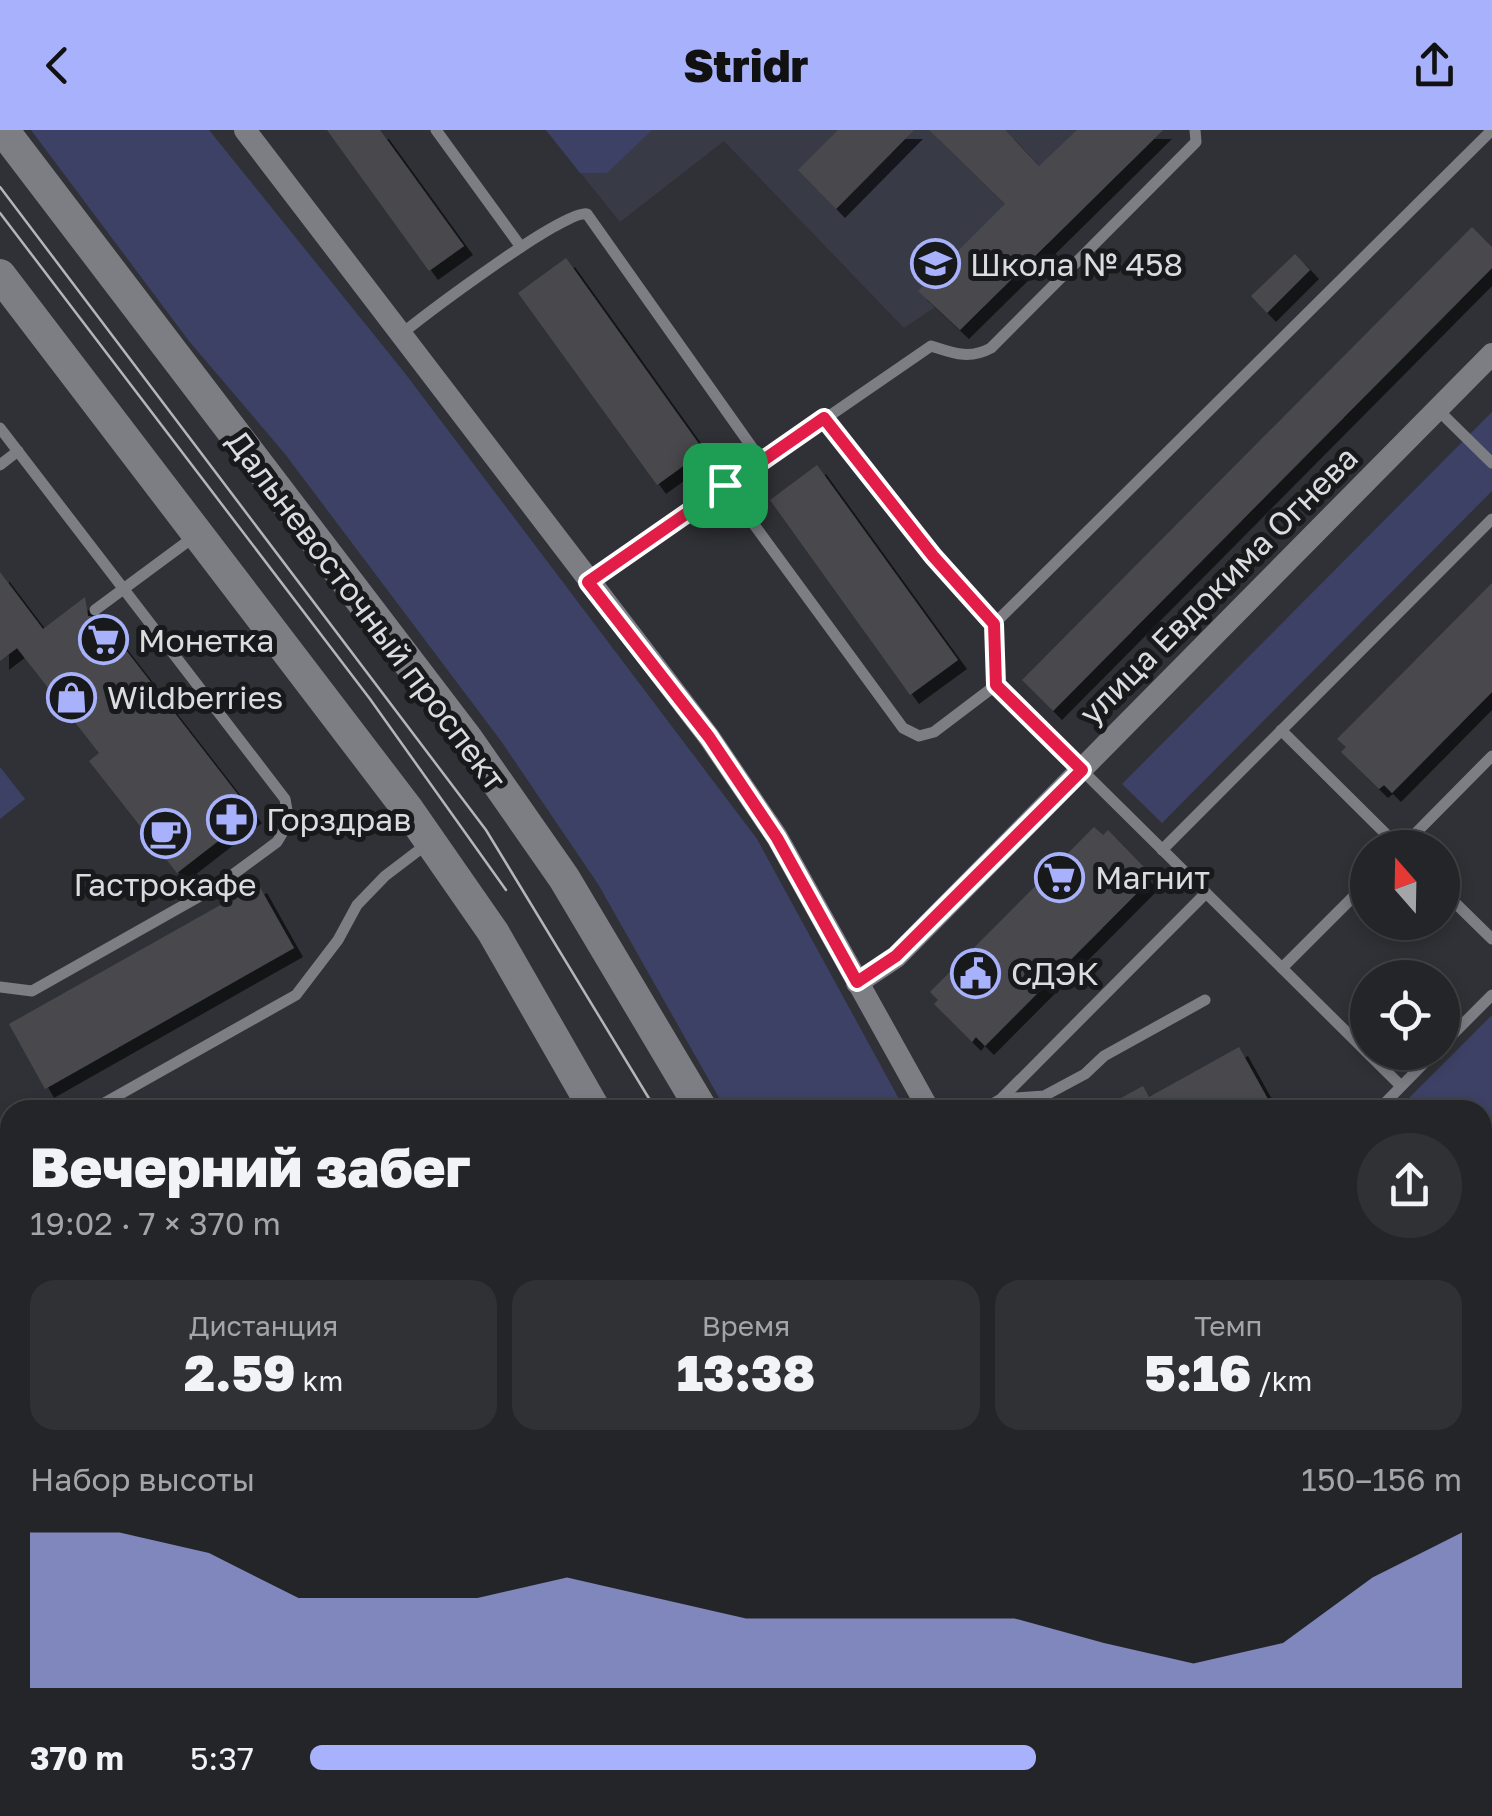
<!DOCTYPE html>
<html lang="ru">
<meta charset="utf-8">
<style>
:root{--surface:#242528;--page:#303134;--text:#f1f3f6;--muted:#a3a5a8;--line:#414245;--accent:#a7b1fc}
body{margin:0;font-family:"Golos Text",sans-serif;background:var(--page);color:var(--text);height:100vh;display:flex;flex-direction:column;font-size:38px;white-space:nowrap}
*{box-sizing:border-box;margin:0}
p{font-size:32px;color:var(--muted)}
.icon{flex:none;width:55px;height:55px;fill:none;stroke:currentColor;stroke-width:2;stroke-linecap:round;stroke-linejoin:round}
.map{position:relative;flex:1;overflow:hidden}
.drawer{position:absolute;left:0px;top:970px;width:1492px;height:718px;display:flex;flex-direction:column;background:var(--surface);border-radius:30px 30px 0 0;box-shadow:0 5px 15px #0003,0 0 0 2px var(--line)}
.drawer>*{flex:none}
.needle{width:65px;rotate:340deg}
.fabs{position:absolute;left:1350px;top:700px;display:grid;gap:20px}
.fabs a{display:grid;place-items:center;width:110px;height:110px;border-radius:50%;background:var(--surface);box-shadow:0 5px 15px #0003,0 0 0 2px var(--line);font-size:50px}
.pin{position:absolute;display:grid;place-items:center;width:85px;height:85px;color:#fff;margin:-42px;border-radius:20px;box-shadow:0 5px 15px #0006}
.round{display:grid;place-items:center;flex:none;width:105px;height:105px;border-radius:52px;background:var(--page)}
.overview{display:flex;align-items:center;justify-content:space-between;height:170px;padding:0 30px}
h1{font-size:55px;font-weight:800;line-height:75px}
.stats{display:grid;grid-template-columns:repeat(3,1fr);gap:15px;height:170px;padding:10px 30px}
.stats div{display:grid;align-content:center;border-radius:25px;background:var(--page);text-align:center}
.stats b{font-size:50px;font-weight:800}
.stats small{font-size:28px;font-weight:400}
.stats p{font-size:28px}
.chart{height:280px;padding:20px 30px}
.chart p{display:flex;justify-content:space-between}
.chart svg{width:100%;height:180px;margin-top:10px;fill:var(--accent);opacity:.7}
ul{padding:0 30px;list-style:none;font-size:32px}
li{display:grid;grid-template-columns:160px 120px 1fr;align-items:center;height:75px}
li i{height:25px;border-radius:12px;background:var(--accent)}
header{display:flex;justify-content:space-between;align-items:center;height:130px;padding:0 30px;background:var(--accent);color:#111;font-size:45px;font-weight:800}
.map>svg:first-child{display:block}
.built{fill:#383a45}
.green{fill:#3d4165}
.building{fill:#48494e;filter:url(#shadow)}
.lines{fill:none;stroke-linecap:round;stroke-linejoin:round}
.service{stroke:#7d7e84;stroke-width:11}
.minor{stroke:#7d7e84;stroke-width:22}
.tertiary{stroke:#7d7e84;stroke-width:30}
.secondary{stroke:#7d7e84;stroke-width:32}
.tram{stroke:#b4b4b9;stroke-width:2.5}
.route-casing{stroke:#fff;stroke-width:20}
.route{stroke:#e11d48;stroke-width:12}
.labels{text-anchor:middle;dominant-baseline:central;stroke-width:10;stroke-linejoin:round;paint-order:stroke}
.poi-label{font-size:32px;fill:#dcdce0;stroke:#18191b;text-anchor:start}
.street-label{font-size:32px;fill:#dcdce0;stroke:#18191b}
</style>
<header><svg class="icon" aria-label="back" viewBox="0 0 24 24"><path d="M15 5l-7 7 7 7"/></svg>Stridr<svg class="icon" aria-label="share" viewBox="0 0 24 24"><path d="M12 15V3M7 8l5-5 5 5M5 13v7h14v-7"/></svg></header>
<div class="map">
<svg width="1492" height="1686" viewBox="0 0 1492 1686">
<defs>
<filter id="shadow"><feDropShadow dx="9" dy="9" stdDeviation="0" flood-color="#0009"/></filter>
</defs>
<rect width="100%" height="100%" fill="#303136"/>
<g class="built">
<polygon points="546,0 1163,0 960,200 935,177 904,198 724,11 620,92"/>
<polygon points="1483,1306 1492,1316 1492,1686 1369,1686 1364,1678 1482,1678"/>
<polygon points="10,1533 10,1678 747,1678 731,1686 0,1686 0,1539"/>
</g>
<g class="green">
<polygon points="31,0 209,0 404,242 757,709 905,980 726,980 598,754 501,611 285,324 189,211"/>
<polygon points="546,0 652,0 607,43 580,43"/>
<polygon points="1492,282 1492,361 1162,693 1122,654"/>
<polygon points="0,637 25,669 0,689"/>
<polygon points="1492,885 1492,1012 1483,1022 1482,980 1397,980"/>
<polygon points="1483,1538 1492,1548 1492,1686 1369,1686 1364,1678 1482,1678"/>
<polygon points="1175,1678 1301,1678 1306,1686 1180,1686"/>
</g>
<g class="building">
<polygon points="327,0 380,0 464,116 429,141"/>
<polygon points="838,0 914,0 836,79 798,40"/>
<polygon points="929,0 1005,0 1039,36 1077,0 1163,0 960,200 918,161 1005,74"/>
<polygon points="1472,97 1492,117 1492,138 1053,581 1022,550"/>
<polygon points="1295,124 1310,140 1267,183 1251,166"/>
<polygon points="566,128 704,321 657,355 518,163"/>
<polygon points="817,335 958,530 910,565 770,370"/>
<polygon points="0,442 43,499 85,467 88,486 101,488 253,684 177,743 89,631 99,623 17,518 0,531"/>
<polygon points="1492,453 1492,562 1392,663 1384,655 1379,659 1341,622 1346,617 1337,609"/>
<polygon points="1094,697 1103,705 1108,700 1145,738 1141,742 1149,751 985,916 976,907 972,912 934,874 938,870 930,862"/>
<polygon points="258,754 294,818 45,959 9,894"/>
<polygon points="1239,917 1274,980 1099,980 1143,956 1149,967"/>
</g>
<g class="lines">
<g class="service">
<polyline points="436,0 521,117"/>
<path d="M400,205C425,185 566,78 587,84L761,330"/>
<polyline points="1437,279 1492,333"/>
<polyline points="824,288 933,426 994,494 996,555 1401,956"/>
<polyline points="0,298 285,669 289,692 277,712 216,757 32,861 0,857"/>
<polyline points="0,335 18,321"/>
<polyline points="725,355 903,598 919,606 934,602 996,555"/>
<path d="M588,452L931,216C953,223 969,230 991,218L1196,12L1195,0"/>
<polyline points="95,480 195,406"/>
<polyline points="994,494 1492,0"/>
<polyline points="1281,600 1400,718"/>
<polyline points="1401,718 1492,626"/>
<polyline points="1162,720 1492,389"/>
<polyline points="1442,760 1492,809"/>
<polyline points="1282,838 1368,752"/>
<polyline points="1442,915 1492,865"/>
<polyline points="1002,969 1044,966 1085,944 1104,926 1205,870"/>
<polyline points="92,980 296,865 338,810 357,775 385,746 427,714"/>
<polyline points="982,980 1001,969 1206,763"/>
<polyline points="1378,980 1435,922"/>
<polyline points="0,1010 10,1027"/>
<polyline points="1482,1326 1492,1336"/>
<polyline points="0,1455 10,1449"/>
<polyline points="1482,1473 1492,1463"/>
<polyline points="1482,1511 1492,1521"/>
</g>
<g class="minor">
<polyline points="245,0 709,607 777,707 929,980"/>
<polyline points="857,853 896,827 1492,224"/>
<polyline points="1325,1678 1330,1686"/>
</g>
<g class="tertiary">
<polyline points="1482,1104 1492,1094"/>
<polyline points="825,1686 841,1678"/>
<polyline points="891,1686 907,1678"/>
</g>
<g class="secondary">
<polyline points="3,0 467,609 564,748 702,980"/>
<polyline points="0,145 409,681 493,802 595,980"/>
<polyline points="1004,1678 1009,1686"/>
<polyline points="1115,1678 1120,1686"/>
</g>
<g class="tram">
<polyline points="0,57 486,700 656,980"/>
<polyline points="0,83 370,569 506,760"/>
<polyline points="1053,1678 1058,1686"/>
</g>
</g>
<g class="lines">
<defs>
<polygon id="route" points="824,288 933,426 994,494 996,555 1082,640 896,826 857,852 777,708 709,607 588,452"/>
</defs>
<use href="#route" class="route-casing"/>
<use href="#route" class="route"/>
</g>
<defs>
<symbol id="school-ring" viewBox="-11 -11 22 22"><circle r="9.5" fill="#18191b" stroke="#a7b1fc" stroke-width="1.5"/><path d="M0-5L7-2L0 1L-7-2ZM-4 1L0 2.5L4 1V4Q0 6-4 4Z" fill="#a7b1fc"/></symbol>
<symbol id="supermarket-ring" viewBox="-11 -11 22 22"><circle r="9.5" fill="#18191b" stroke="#a7b1fc" stroke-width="1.5"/><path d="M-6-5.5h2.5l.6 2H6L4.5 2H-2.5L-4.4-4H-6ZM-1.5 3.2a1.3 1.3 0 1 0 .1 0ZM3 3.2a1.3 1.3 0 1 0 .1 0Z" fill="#a7b1fc"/></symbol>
<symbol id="shop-ring" viewBox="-11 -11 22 22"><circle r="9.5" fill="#18191b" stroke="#a7b1fc" stroke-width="1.5"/><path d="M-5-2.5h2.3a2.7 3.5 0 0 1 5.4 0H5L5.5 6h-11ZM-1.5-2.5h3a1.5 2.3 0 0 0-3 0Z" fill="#a7b1fc"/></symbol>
<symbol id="pharmacy-ring" viewBox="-11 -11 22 22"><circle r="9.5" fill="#18191b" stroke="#a7b1fc" stroke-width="1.5"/><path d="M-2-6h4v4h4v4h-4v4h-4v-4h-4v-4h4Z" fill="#a7b1fc"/></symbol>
<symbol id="cafe-ring" viewBox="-11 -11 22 22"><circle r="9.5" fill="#18191b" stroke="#a7b1fc" stroke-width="1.5"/><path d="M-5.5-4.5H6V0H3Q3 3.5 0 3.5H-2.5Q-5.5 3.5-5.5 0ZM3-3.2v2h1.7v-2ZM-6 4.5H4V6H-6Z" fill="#a7b1fc"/></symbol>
<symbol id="civic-ring" viewBox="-11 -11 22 22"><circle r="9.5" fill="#18191b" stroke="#a7b1fc" stroke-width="1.5"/><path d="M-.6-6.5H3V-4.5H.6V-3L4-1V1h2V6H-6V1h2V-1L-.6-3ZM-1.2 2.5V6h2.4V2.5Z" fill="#a7b1fc"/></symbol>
</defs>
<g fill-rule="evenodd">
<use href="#school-ring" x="908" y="106" width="55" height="55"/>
<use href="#supermarket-ring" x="76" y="482" width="55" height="55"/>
<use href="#shop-ring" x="44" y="540" width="55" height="55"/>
<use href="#pharmacy-ring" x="204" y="662" width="55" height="55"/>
<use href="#cafe-ring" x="138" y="676" width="55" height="55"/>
<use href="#supermarket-ring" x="1032" y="720" width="55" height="55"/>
<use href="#civic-ring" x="948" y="816" width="55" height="55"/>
</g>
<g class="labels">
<g class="poi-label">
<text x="970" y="134">Школа № 458</text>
<text x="138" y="510">Монетка</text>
<text x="107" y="567">Wildberries</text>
<text x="266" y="689">Горздрав</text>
<text x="1095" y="747">Магнит</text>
<text x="165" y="754" text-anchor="middle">Гастрокафе</text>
<text x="1011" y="843">СДЭК</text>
</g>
<g class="street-label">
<text transform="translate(1218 455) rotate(-45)">улица Евдокима Огнева</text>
<text transform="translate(367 480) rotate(53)">Дальневосточный проспект</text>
</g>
</g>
</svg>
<div class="fabs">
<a><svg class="needle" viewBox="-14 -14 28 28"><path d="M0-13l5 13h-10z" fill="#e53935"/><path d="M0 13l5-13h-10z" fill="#a3a5a8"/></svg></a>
<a><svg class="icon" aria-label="locate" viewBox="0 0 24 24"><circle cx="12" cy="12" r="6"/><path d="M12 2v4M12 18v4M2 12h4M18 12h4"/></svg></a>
</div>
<div class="pin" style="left:725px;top:355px;background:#1e9e55"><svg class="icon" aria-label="arrive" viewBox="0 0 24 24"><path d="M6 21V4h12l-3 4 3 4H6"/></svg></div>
<section class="drawer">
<div class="overview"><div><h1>Вечерний забег</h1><p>19:02 · 7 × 370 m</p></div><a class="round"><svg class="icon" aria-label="share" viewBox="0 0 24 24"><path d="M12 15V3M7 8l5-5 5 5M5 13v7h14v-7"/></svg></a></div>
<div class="stats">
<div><p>Дистанция</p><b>2.59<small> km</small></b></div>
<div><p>Время</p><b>13:38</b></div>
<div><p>Темп</p><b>5:16<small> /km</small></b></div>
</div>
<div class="chart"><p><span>Набор высоты</span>150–156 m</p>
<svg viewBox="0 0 160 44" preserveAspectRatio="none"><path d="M0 44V6L10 6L20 11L30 22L40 22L50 22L60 17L70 22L80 27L90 27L100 27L110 27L120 33L130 38L140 33L150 17L160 6V44z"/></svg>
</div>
<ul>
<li><b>370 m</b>5:37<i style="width:63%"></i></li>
</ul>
</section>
</div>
